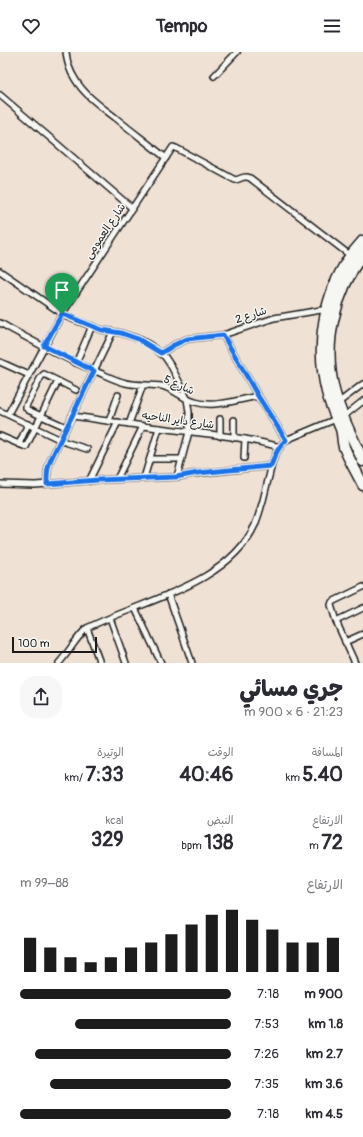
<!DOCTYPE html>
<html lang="ar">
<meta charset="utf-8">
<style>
:root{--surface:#fff;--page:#f7f7f7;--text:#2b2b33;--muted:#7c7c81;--accent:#1c1c1c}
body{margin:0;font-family:Pangolin,"Playpen Sans Arabic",sans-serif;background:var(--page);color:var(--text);direction:rtl;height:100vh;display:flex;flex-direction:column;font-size:15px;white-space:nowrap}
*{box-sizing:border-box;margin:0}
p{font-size:13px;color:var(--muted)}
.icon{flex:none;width:22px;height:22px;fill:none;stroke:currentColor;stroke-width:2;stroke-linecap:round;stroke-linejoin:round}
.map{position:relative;height:611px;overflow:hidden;direction:ltr}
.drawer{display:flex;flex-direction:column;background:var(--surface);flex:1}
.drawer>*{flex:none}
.scale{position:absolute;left:12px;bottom:10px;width:85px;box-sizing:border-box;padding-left:4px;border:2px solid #1c1c1c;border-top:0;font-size:11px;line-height:14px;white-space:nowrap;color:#1c1c1c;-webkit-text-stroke:3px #f6f6f2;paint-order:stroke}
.pin{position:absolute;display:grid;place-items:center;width:34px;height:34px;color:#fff;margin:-41px -17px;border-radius:50% 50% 50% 0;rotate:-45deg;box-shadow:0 0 4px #0007}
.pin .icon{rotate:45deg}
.round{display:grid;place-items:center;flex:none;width:42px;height:42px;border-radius:16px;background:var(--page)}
.headline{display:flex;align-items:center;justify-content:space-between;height:68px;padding:0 20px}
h1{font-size:22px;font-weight:800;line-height:30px}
.stats{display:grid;grid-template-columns:repeat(3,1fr);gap:6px;height:68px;padding:4px 20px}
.stats div{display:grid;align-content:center}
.stats b{font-size:20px;font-weight:800}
.stats small{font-size:11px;font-weight:400}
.stats p{font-size:11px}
.chart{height:112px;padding:8px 20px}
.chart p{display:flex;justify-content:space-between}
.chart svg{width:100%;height:72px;margin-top:4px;stroke:var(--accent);stroke-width:6}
ul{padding:0 20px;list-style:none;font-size:13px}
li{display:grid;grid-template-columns:64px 48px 1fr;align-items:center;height:30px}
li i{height:10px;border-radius:5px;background:var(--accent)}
header{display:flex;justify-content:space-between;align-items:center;height:52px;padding:0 20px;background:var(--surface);font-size:18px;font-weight:800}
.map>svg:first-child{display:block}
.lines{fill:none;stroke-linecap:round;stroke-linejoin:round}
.street-casing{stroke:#1c1c1c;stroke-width:8}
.highway-casing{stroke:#1c1c1c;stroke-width:13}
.street{stroke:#f6f6f2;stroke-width:5}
.highway{stroke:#f6f6f2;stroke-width:10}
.route-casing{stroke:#fff;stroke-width:8}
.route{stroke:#1a73e8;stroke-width:5}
.labels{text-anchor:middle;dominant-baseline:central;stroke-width:3;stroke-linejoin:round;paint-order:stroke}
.street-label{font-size:11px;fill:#1c1c1c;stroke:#f6f6f2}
</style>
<header><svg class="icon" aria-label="menu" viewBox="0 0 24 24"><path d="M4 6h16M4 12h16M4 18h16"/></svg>Tempo<svg class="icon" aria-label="heart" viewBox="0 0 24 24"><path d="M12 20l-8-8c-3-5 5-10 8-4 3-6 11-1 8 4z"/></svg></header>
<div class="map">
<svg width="363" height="611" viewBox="0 0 363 611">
<rect width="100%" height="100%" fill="#efe2d5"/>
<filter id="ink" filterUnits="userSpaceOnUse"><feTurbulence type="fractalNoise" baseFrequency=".025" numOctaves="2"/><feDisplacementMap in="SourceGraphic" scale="8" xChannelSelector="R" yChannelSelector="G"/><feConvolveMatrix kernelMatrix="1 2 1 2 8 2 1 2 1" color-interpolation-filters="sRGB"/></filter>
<g filter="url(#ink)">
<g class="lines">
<defs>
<g id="street">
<path d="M66,0C67,10 69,18 75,27C85,44 102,55 117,67C133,80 150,93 166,106"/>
<polyline points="214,24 237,0"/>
<polyline points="0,43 132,156"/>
<polyline points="0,219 67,265 102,278 121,281 139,287 150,293 165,305 171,314 183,337 187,347 189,360 189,380 177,425"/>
<path d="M0,271C33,289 66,308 100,321C109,325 117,329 126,331C138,334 150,332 162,334C174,337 183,347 195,350C214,356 238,348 258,344"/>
<polyline points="223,283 258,344 286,388"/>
<polyline points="161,301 174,293 187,287 223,283 274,266 327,257"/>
<polyline points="0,310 29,323"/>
<polyline points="76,311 92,274"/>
<polyline points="338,351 363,332"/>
<polyline points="0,359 65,390 87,397"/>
<path d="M8,362L62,262L173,95L176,96L235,128C241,127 244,123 250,126L351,204"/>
<path d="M72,364C110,369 147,375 184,379C216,383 249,386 280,395"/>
<polyline points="343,365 363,349"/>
<polyline points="220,367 220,384"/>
<polyline points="109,369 118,343"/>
<polyline points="129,372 143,333"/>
<polyline points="66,375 28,358 26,356 26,354 41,325 44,322 76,338"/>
<polyline points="0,384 26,395 58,329"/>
<polyline points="234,386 234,368"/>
<polyline points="19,392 28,372"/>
<polyline points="244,406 245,387"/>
<polyline points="150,407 181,407"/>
<polyline points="144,426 159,376"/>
<polyline points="117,427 143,374"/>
<polyline points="89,429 118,370"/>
<polyline points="0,432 35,433 98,428 177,425 192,422 271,414"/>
<path d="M47,432C47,423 47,415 51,407L113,280"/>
<polyline points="168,542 192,611"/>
<polyline points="135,556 161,611"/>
<polyline points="110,566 126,611"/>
<polyline points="336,569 363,556"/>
<polyline points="87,576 100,611"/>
<polyline points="345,590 363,582"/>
<path d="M59,611C69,600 76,586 87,576C141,549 228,533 255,473C260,460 264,446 267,432C272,415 272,401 286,388L336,367"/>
<polyline points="355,611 336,569 331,553 332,550 363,535"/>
</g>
<g id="highway">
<path d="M363,189C326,228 314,288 327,340C330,353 336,365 341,377C343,383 342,389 344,395C349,408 357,421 363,433"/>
<path d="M363,201C335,241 322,290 334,338C340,363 353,386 363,409"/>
</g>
</defs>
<use href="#street" class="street-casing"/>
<use href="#highway" class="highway-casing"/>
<use href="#street" class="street"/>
<use href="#highway" class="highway"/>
</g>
</g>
<g class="lines" filter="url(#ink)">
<defs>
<path id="route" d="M62,262L102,278L121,281L138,287L161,301L174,293L187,287L223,283L258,344L286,388C278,395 274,404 271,414L198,421L176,425L98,428L47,432C47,423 47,415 51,407L94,319L44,294Z"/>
</defs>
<use href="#route" class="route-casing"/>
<use href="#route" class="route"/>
</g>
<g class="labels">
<g class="street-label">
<text transform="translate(105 179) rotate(-56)">شارع العمومى</text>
<text transform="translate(251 263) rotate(-18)">شارع 2</text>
<text transform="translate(179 333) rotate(24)">شارع 5</text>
<text transform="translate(178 368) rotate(8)">شارع داير الناحيه</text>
</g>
</g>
</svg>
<div class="scale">100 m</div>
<div class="pin" style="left:62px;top:262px;background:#1e9e55"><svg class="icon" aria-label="arrive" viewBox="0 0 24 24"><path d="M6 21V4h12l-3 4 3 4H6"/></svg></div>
</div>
<section class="drawer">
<div class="headline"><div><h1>جري مسائي</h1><p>21:23 · 6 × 900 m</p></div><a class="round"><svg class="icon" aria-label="share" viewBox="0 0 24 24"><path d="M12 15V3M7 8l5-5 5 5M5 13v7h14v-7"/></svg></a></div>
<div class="stats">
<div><p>المسافة</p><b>5.40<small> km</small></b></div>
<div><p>الوقت</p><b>40:46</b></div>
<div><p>الوتيرة</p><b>7:33<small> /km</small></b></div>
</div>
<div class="stats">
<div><p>الارتفاع</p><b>72<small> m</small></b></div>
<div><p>النبض</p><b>138<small> bpm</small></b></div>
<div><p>kcal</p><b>329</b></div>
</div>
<div class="chart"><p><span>الارتفاع</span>88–99 m</p>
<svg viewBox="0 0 160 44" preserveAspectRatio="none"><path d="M5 44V23M15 44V29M25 44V35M35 44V38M45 44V35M55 44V29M65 44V26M75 44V21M85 44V15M95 44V9M105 44V6M115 44V12M125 44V18M135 44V26M145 44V26M155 44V23"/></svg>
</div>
<ul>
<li><b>900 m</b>7:18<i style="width:100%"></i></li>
<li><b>1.8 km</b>7:53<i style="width:74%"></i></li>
<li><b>2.7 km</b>7:26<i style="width:93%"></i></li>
<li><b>3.6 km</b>7:35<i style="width:86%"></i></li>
<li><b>4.5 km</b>7:18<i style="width:100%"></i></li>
</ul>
</section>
